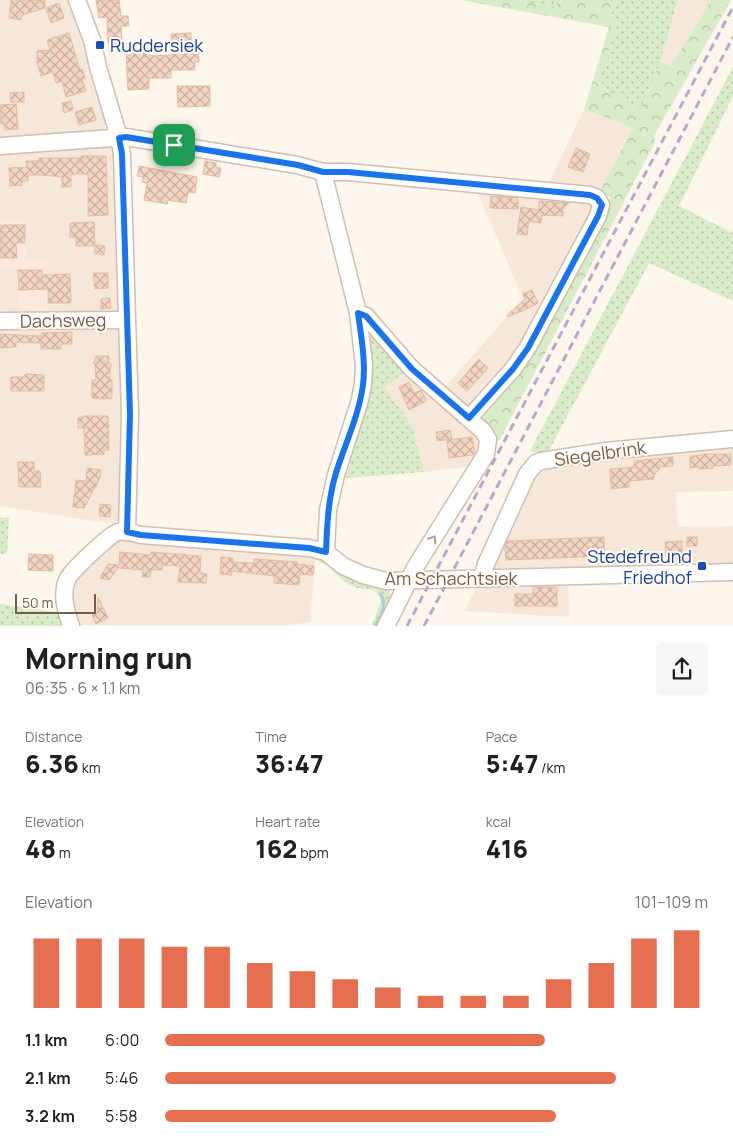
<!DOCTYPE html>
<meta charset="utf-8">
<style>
:root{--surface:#fff;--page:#f6f6f6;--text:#202124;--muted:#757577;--accent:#e76f51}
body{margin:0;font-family:Manrope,sans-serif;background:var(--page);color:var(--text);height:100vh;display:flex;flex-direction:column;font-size:19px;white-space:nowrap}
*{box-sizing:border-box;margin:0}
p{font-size:16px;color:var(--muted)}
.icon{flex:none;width:28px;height:28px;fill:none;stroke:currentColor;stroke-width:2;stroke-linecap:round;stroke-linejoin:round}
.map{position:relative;height:626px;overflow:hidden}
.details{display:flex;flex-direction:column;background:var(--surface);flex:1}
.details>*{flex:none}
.scale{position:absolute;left:15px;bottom:12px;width:81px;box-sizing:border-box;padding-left:5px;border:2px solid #7a5c4d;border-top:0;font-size:14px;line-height:18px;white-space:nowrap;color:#7a5c4d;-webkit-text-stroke:4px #fffaf3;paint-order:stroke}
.pin{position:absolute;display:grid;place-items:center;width:42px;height:42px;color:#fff;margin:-21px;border-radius:10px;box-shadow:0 2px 8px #0006}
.round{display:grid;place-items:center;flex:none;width:52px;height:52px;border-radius:5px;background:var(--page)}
.headline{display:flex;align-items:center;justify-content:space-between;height:85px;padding:0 25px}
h1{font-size:28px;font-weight:800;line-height:38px}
.metrics{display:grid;grid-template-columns:repeat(3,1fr);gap:8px;height:85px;padding:5px 25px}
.metrics div{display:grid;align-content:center}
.metrics b{font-size:25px;font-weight:800}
.metrics small{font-size:14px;font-weight:400}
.metrics p{font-size:14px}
.chart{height:140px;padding:10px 25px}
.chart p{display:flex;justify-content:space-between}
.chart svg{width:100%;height:90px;margin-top:5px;stroke:var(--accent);stroke-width:6}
ul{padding:0 25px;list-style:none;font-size:16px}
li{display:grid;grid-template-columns:80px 60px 1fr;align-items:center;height:38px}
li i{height:12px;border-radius:6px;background:var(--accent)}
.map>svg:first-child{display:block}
.residential{fill:#f5e8da}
.commercial{fill:#fde8e0}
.grass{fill:url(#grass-dots)}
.forest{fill:url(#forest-crowns)}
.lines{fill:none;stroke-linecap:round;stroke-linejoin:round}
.stream{stroke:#a5d3da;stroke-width:3}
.building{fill:url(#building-cross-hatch);stroke:#e6bba3}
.minor-casing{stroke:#d1beb0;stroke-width:19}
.minor{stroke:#fff;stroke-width:16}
.rail{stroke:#b9a8c9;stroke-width:3;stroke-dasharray:8 5;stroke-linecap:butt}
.oneway{stroke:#af9d94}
.route-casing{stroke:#fff;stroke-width:10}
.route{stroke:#1a73e8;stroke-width:6}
.transit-dot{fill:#1a4fb4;stroke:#fffaf3;stroke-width:2}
.labels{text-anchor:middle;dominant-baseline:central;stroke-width:4;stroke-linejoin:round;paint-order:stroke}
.transit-label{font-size:18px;fill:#164399;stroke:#fffaf3;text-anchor:start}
.street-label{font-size:18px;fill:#7a5c4d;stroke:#fffaf3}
</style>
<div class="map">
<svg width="733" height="626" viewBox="0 0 733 626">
<defs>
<pattern id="grass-dots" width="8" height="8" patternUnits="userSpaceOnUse" patternTransform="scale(1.25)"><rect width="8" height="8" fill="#d8ecc9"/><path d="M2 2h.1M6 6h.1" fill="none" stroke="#b4c2a5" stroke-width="1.8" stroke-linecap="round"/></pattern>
<pattern id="forest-crowns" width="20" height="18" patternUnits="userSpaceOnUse" patternTransform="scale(1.25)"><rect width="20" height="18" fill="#d8ecc9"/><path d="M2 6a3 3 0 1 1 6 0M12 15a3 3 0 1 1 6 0" fill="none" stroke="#b4c2a5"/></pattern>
<pattern id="building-cross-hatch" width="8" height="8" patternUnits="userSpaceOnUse" patternTransform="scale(1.25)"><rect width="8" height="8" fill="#f3d5c3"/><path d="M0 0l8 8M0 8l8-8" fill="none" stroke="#cab0a1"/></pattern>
</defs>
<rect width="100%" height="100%" fill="#fdf6ec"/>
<g class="residential">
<polygon points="0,0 69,0 88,53 107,123 103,129 78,134 0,140"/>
<polygon points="678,0 711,0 671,66 660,62"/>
<polygon points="584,109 633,128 599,193 547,187"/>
<polygon points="112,143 116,152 120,308 115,311 48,313 47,259 26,260 25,220 0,220 0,151"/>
<polygon points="476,189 588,201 594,206 512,365 469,409 442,390 523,299"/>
<polygon points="0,269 17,269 19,313 0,313"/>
<polygon points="0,325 117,325 121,331 124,415 120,517 113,524 0,506"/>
<polygon points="407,371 483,437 474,466 424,472 412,426 385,387"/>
<polygon points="733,445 733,491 676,492 678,527 733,526 733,565 495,571 491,564 528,484 542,466"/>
<polygon points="123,538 316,556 310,622 290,625 75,625 69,591 76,574 111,542"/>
<polygon points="568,581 570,617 464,611 478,585"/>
</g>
<polygon class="commercial" points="0,220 25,220 26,260 47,259 48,313 19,313 17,269 0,269"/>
<g class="grass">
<polygon points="512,0 563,0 552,7"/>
<polygon points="615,0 678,0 660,62 641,109 601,88 615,26 611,17"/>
<polygon points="733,67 733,96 679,206 733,233 733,301 649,263 547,454 530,451"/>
<polygon points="374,332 407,371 385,387 412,426 424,472 346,478 359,431 367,389 366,341"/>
<polygon points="0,517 9,518 7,554 0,554"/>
<path d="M316,556L384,586C399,596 387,613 380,625H372L381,601L380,596L373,590L357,588L346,583L326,565L316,559Z"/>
<polygon points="0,604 63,613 67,626 0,626"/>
</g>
<polygon class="forest" points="460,0 512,0 552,7 563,0 615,0 611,17 615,26 601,88 641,108 660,62 671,66 711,0 731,0 654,136 655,142 499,441 480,421 520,374 611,197 599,193 633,128 584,109 609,27"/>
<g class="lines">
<path class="stream" d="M375,626C381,616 388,604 380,594"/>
</g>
<g class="building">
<polygon points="11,0 45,0 45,8 22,15 21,20 9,18"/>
<polygon points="96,0 119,0 121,16 128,16 129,26 121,26 122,43 108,43 107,17 99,18"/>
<polygon points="59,3 64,18 51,23 46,8"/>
<polygon points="69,33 80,70 82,69 85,78 82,79 86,91 66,97 62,81 56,83 53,72 41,76 37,63 37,51 50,50 47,40"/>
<polygon points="191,33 191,47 198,47 199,62 195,62 195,70 171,70 171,78 149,78 149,89 128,90 126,52 150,52 150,56 172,55 171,34"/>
<polygon points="177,86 210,86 210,106 178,107"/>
<polygon points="24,92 24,102 11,102 10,93"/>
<polygon points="71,101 73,110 64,113 62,103"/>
<polygon points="16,104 18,129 5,130 4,124 1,124 0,105"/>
<polygon points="92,107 96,120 79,125 75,112"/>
<polygon points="576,148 590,154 583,172 568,167"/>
<polygon points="81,156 106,156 108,215 88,216 88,174 71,174 71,187 62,187 62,177 40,175 28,175 28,181 22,181 22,185 10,186 9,168 27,167 26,161 39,161 39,158 81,158"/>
<polygon points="205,161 216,163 216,167 221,168 219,177 203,174"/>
<polygon points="139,166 197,177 195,193 188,192 186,203 168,200 167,204 144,200 147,183 142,182 143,177 137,176"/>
<polygon points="491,196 518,198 518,209 490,208"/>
<polygon points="539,201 569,203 563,208 563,216 542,215 541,223 529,221 527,235 517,234 521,207 539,210"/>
<polygon points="94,222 95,246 76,246 76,237 70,237 70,223"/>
<polygon points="0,225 25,225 25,243 16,243 17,258 0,258"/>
<polygon points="96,245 105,246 104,255 94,253"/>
<polygon points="18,270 42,270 42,275 70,274 71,303 48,303 48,289 19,290"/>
<polygon points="93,273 108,273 108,288 95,289"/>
<polygon points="532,290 538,303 521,312 521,311 508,317 507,315 525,299 523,294"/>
<polygon points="110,298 111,308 101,309 101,299"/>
<polygon points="72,332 72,344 61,344 61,349 41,349 41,343 16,342 16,347 0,348 0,334 41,336 41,333"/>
<polygon points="95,356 109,356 109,363 112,365 110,368 110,380 112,380 112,398 103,399 92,398 92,380 96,380 95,365 93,363 95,361"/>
<polygon points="479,359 488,368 467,391 458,383"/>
<polygon points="26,374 44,375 44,391 11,391 11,377 23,377"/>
<polygon points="409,382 414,393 421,390 427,401 409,410 399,387"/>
<polygon points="84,416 108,416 109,450 104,450 104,454 85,455 84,428 78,428 78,418"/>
<polygon points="450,430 452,439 437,441 436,432"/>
<polygon points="472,437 475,453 473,455 449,458 447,440"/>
<polygon points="702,454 731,454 731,465 713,466 713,468 699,469 699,467 690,468 690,456 702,455"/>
<polygon points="673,457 673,466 661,467 654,475 654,479 629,481 629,487 611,489 610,469 634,467 634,461"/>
<polygon points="18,462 34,462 34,471 40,471 41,487 19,487"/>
<polygon points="87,468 101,470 100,478 84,508 73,507 76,480 86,481"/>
<polygon points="100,504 111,505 110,517 99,516"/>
<polygon points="604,537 605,556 506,560 505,547 507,541"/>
<rect x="687" y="537" width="10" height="9"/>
<polygon points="682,541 682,556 666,556 665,542"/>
<polygon points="120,552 151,555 151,552 201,556 200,573 207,574 206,583 178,582 180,566 162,565 162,570 151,570 150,577 142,577 143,570 119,568 119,567 109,580 100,578 108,564 119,565"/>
<polygon points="29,554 53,555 53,571 28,570"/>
<polygon points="221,557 233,558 233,562 254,563 254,559 297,562 297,564 314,566 313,575 300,574 299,585 274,583 274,576 232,571 232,575 220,574"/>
<polygon points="533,587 557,587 557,606 515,606 515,594 533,594"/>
<polygon points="98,597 108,618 96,624 92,615 97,613"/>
</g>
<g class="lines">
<defs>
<g id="minor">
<polyline points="77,0 92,40 98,67 119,137 122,154 130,414 127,532"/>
<polyline points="0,146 126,137 297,165 323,172 348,172 590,195 597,198 601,205 598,216 528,347 513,369 469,418"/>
<polyline points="323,172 358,313 364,365 363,384 360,400 336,475 328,510 326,552"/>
<polyline points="358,313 366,316 412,369 483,431 488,439 486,454 416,566 386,626"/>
<polyline points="0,321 126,320"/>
<polyline points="482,578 486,564 527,474 536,463 541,461 606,451 733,439"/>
<path d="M71,626C66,611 61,595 67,580C70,572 110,534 118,532C125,530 133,533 141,535L309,548L326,552L343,566L363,575L386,581L733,572"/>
</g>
</defs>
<use href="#minor" class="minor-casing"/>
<use href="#minor" class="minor"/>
<g class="rail">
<polyline points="407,626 733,7"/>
<polyline points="424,626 733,37"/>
</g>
</g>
<defs><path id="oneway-chevron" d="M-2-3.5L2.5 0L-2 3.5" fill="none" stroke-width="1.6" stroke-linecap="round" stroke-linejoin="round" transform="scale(1.25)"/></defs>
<use class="oneway" href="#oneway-chevron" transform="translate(433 539) rotate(-58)"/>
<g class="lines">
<defs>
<path id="route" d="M126,137L298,165L323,172H348L590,195L597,198L602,205L598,216L528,348L513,369L469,418L412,369L366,316L358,313C361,336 366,361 363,385C359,415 345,444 336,473C328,499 327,526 326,552L309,548L141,535L127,532L130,414L122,154L119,138Z"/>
</defs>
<use href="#route" class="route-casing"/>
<use href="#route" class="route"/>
</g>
<g class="transit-dot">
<rect x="95" y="40" width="10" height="10" rx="2.5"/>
<rect x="697" y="561" width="10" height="10" rx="2.5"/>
</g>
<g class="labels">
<g class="transit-label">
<text x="110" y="45">Ruddersiek</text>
<text x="692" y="556" text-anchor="end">Stedefreund<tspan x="692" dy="21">Friedhof</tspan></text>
</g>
<g class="street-label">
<text transform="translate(63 320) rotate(-1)">Dachsweg</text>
<text transform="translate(600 453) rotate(-8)">Siegelbrink</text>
<text x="451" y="578">Am Schachtsiek</text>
</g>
</g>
</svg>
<div class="scale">50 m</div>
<div class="pin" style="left:174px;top:145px;background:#1e9e55"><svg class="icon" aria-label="arrive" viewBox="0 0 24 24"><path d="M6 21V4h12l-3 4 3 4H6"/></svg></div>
</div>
<section class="details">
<div class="headline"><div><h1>Morning run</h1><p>06:35 · 6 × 1.1 km</p></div><a class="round"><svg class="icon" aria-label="share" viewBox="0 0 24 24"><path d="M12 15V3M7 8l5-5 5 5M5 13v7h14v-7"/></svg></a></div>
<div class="metrics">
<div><p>Distance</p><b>6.36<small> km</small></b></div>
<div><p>Time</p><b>36:47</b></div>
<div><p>Pace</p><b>5:47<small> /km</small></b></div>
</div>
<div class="metrics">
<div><p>Elevation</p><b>48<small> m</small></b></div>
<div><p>Heart rate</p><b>162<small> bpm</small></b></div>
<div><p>kcal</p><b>416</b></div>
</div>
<div class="chart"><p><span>Elevation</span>101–109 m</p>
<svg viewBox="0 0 160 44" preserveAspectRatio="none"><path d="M5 44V10M15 44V10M25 44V10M35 44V14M45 44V14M55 44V22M65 44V26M75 44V30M85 44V34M95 44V38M105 44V38M115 44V38M125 44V30M135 44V22M145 44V10M155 44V6"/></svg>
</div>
<ul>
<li><b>1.1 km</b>6:00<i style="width:70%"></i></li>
<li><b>2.1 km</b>5:46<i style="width:83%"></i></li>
<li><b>3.2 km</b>5:58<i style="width:72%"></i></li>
</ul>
</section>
